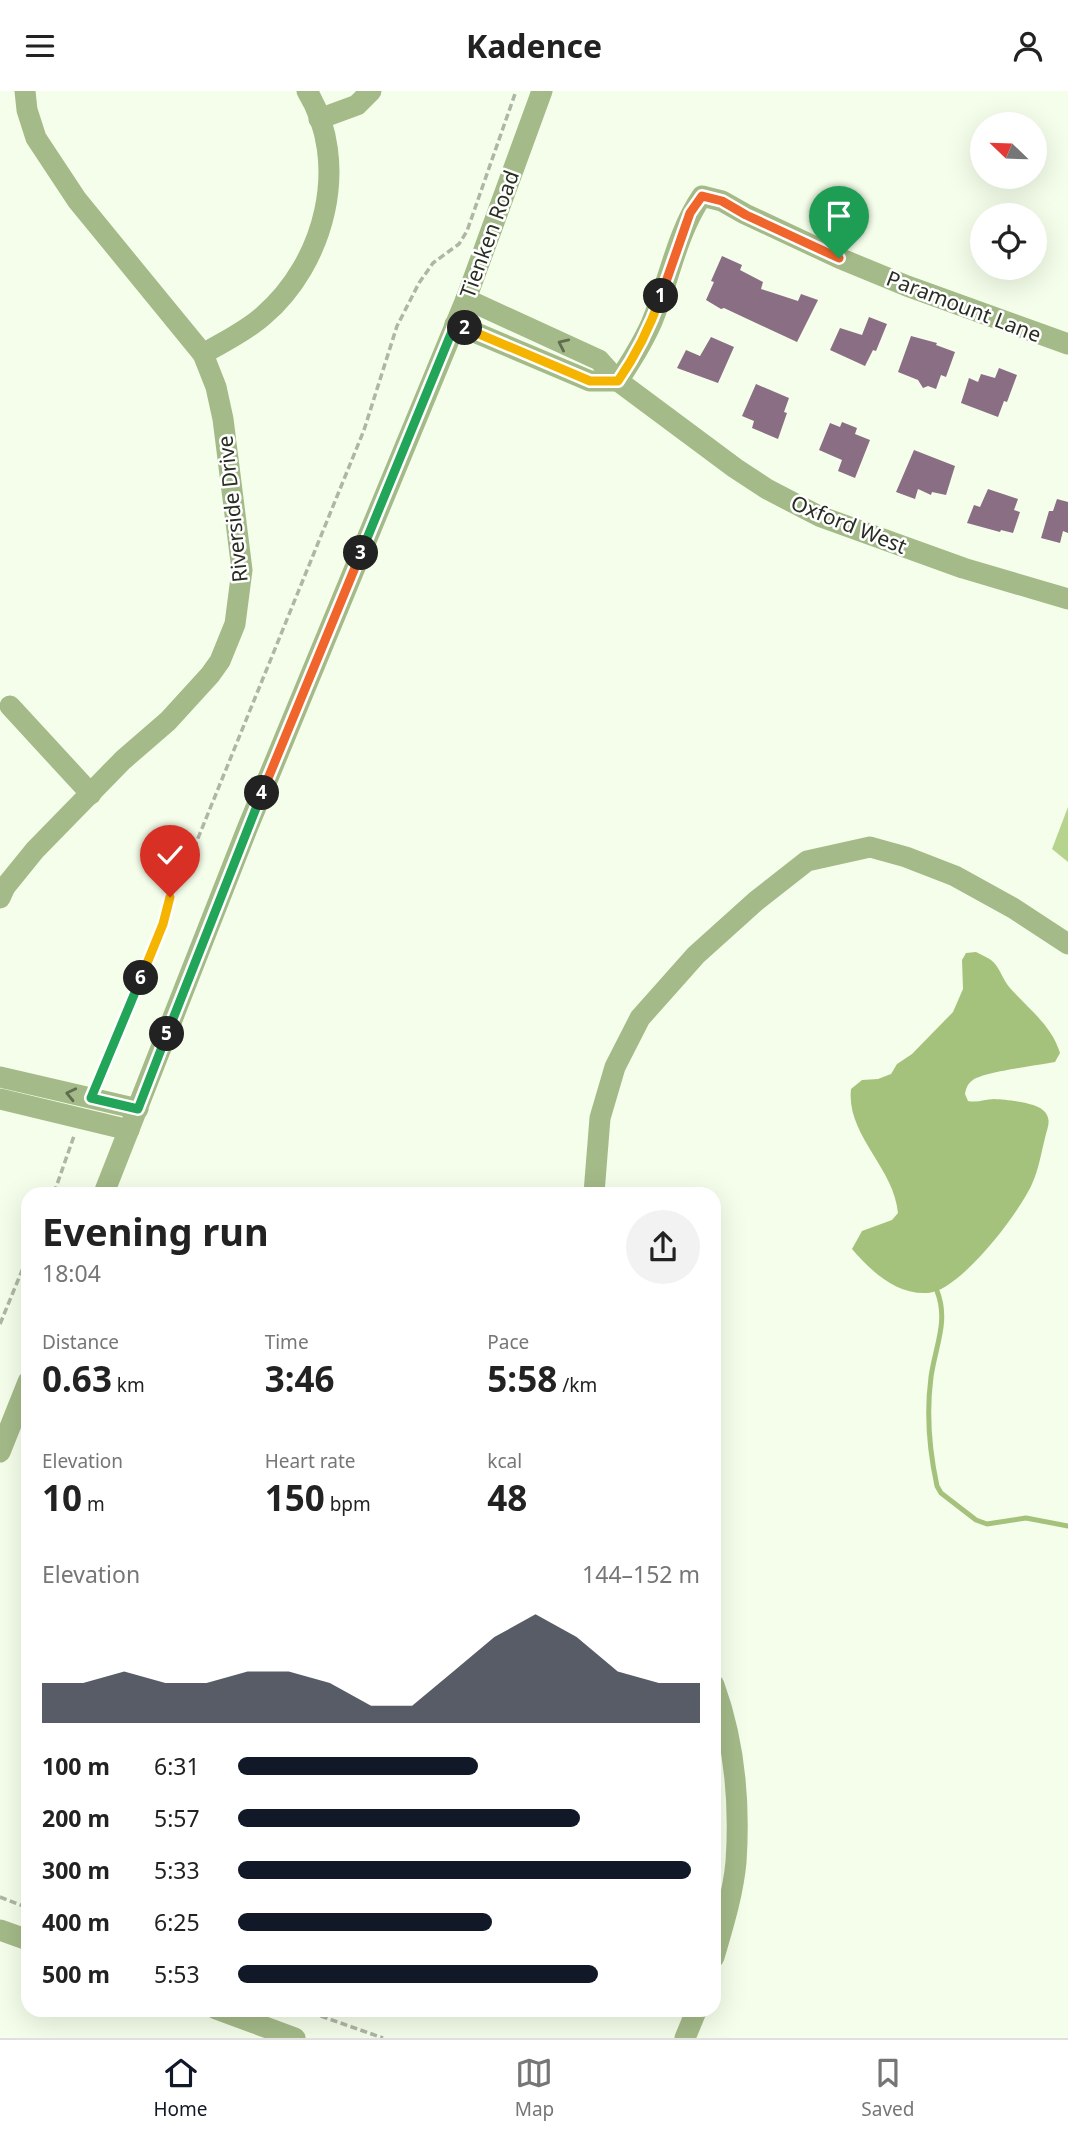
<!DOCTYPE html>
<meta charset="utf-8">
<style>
:root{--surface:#fff;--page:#f2f2f2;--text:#222;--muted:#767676;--line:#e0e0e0;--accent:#111827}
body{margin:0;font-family:"Noto Sans",sans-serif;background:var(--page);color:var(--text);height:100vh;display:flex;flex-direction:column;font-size:26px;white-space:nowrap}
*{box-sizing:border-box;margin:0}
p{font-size:23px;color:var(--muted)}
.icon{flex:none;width:38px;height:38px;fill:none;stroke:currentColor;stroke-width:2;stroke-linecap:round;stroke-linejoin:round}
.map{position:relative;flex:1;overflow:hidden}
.sheet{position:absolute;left:21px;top:1096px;width:700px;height:830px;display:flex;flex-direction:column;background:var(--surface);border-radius:21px;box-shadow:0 7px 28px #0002}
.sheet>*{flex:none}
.needle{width:46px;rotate:293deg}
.fabs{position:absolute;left:970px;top:21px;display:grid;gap:14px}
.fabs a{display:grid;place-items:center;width:77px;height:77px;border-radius:50%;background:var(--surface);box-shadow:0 7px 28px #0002;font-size:35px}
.pin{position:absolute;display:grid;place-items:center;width:60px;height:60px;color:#fff;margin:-72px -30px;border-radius:50% 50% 50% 0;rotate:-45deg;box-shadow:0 0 7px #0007}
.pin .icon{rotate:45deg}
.km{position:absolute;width:35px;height:35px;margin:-18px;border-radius:50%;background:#222;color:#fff;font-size:19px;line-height:35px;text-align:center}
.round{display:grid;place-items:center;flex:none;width:74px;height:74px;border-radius:37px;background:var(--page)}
.overview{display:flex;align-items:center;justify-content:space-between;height:119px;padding:0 21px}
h1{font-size:38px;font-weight:700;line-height:52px}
.stats{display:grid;grid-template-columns:repeat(3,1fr);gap:10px;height:119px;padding:7px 21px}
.stats div{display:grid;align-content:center}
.stats b{font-size:35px;font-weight:700}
.stats small{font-size:19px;font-weight:400}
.stats p{font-size:19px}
.chart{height:196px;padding:14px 21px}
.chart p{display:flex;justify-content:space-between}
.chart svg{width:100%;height:126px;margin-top:7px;fill:var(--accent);opacity:.7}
ul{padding:0 21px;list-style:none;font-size:23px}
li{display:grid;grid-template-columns:112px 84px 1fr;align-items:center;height:52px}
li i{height:18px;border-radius:9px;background:var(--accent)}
header{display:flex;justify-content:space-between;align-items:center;height:91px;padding:0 21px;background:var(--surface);font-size:32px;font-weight:700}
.tabs{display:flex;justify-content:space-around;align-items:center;height:98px;border-top:2px solid var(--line);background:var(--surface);font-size:19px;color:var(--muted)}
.tabs a{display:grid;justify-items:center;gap:4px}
.tabs .current{color:var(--accent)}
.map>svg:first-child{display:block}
.forest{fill:#b6d48d}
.water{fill:#a4c27c}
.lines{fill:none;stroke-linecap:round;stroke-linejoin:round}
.stream{stroke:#a4c27c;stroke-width:5}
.building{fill:#896e84}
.path{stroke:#afb6a5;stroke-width:3.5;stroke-dasharray:7 3.5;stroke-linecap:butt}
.minor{stroke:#a4ba88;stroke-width:21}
.oneway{stroke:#606d50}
.split-1-casing{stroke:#fff;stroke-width:14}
.split-2-casing{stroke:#fff;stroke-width:14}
.split-3-casing{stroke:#fff;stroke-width:14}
.split-4-casing{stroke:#fff;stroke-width:14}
.split-5-casing{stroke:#fff;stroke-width:14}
.split-6-casing{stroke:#fff;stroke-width:14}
.split-7-casing{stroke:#fff;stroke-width:14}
.split-1{stroke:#f0652b;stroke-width:9}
.split-2{stroke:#f5b400;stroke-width:9}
.split-3{stroke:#22a559;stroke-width:9}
.split-4{stroke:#f0652b;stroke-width:9}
.split-5{stroke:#22a559;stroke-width:9}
.split-6{stroke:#22a559;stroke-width:9}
.split-7{stroke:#f5b400;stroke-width:9}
.labels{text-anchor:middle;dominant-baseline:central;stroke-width:5;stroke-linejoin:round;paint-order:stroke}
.street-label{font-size:21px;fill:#292e22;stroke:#fff}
</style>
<header><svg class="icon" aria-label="menu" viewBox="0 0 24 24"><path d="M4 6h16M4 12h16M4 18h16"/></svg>Kadence<svg class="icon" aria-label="person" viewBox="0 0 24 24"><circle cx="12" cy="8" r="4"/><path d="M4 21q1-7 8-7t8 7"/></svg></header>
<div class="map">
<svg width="1068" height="1947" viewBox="0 0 1068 1947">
<rect width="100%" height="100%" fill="#f5feea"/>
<polygon class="forest" points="1068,716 1068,771 1052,758"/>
<path class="water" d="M976,861C981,864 987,866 991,869C1000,876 1002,888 1010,897C1028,917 1052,935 1060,962L1055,971C1039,974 984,981 973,989C967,993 966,998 965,1003L968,1010C978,1012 985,1008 994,1008C1008,1009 1037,1011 1045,1021C1052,1030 1047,1037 1045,1047C1041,1062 1039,1078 1032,1093C1019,1122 960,1200 928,1202C896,1204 871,1180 852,1158L862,1140L892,1129L898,1122C894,1076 846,1044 851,998L862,989L878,988L891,983L897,973L912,963L953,921L963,898L962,869L966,862Z"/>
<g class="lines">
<path class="stream" d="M937,1200C949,1230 935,1256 931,1286C926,1324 929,1358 937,1395L941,1402L976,1429L987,1433L1026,1427L1068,1435"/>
</g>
<g class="building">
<polygon points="722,165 742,174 740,179 763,191 761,198 798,210 801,203 818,209 797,251 724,217 721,218 706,209 714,191 711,190"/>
<polygon points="869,226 887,233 876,260 873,259 865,275 830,259 840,237 862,244"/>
<polygon points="911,245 937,252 936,254 955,261 946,286 941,284 936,298 928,295 923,297 918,289 898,281"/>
<polygon points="711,246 734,256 718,292 677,277 686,259 700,265"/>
<polygon points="999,277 1017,284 1007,311 1004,310 998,326 961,312 969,287 978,291 981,283 995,287"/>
<polygon points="756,293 789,307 784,321 787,322 778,348 752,337 754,330 742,325"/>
<polygon points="842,331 857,337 855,343 870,349 855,387 838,380 842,369 819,359 830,332 840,336"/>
<polygon points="914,359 955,375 946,404 932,401 931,404 918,398 915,408 896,401"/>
<polygon points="988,398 1018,408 1014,419 1020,421 1013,442 1001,439 1000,441 967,432 974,414 980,416"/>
<polygon points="1057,408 1068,411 1068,442 1063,440 1060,452 1041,447 1049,420 1053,420"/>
</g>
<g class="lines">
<g class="path">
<polyline points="98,990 163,833 170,806 194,757 364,339 397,235 419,192 433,172 459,153 467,140 516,0"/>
<polyline points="54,1102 74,1045"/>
<polyline points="0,1233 28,1165"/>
<polyline points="0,1806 28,1817"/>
<polyline points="301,1918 383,1947"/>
</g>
<g class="minor">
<polyline points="319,28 357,14 371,0"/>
<polyline points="466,208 599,269 618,290 735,377 767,398 819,425 963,477 1068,508"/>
<polyline points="455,233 590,290 618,290"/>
<path d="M203,263C223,251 245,241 263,225C325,172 351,72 307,0"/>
<path d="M618,290C630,272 642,253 651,233C669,191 676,143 702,105L722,110L745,123L839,167L907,195L1068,253"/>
<polyline points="10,615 91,703"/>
<polyline points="0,807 5,796 35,759 123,669 168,630 210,584 220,570 235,533 242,479 223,328 216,296 203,263 77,109 36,47 27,19 25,0"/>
<polyline points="0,986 138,1018"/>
<polyline points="0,1008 129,1039"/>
<polyline points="104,1102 247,738 466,208 542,0"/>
<polyline points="594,1102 600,1027 615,976 640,927 696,864 756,810 807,770 870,756 906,766 955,785 1013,817 1068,853"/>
<polyline points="0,1361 28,1291"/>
<path d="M714,1594C734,1649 740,1712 736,1771C733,1803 723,1835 714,1866"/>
<polyline points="0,1839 28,1849"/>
<polyline points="216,1918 295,1947"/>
<polyline points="685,1947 697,1918"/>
</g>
</g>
<defs><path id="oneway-chevron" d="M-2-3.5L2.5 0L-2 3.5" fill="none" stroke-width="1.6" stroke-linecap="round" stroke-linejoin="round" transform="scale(1.75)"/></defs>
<g class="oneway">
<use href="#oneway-chevron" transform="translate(563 253) rotate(-155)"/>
<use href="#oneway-chevron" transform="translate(71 1003) rotate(-167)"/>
</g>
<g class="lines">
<defs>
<polyline id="split-1" points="661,205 690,122 702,105 722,110 746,124 839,167"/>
<path id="split-2" d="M465,237L590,290H618C636,264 650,236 661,205"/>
<polyline id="split-3" points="361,462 455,233 465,237"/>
<polyline id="split-4" points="262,702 361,462"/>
<polyline id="split-5" points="167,943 262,702"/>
<polyline id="split-6" points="141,887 91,1007 138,1018 167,943"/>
<polyline id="split-7" points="141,887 163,833 170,806"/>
</defs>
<use href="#split-1" class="split-1-casing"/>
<use href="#split-2" class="split-2-casing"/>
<use href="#split-3" class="split-3-casing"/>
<use href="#split-4" class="split-4-casing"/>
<use href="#split-5" class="split-5-casing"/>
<use href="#split-6" class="split-6-casing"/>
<use href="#split-7" class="split-7-casing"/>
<use href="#split-1" class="split-1"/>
<use href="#split-2" class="split-2"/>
<use href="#split-3" class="split-3"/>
<use href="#split-4" class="split-4"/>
<use href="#split-5" class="split-5"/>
<use href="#split-6" class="split-6"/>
<use href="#split-7" class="split-7"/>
</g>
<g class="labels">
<g class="street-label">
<text transform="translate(489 143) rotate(-70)">Tienken Road</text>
<text transform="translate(964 215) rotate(21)">Paramount Lane</text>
<text transform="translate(232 418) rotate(-96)">Riverside Drive</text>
<text transform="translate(849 433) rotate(22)">Oxford West</text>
</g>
</g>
</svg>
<div class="fabs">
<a><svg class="needle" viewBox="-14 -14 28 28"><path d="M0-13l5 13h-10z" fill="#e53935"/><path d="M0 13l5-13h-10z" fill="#767676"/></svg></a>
<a><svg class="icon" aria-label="locate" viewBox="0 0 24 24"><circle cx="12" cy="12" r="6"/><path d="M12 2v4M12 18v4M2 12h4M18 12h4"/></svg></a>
</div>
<div class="pin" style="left:839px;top:167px;background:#1e9e55"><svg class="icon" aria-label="arrive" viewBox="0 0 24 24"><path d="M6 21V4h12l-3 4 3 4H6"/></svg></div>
<div class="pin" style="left:170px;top:806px;background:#d93025"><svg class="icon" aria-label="check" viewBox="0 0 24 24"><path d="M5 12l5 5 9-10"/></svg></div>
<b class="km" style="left:661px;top:205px">1</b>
<b class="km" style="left:465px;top:237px">2</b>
<b class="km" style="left:361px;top:462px">3</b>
<b class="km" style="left:262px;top:702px">4</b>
<b class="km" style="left:167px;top:943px">5</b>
<b class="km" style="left:141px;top:887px">6</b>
<section class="sheet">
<div class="overview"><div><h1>Evening run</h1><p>18:04</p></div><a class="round"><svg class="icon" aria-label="share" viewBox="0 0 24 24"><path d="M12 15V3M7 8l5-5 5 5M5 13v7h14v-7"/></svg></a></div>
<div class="stats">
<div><p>Distance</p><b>0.63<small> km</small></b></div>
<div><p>Time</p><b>3:46</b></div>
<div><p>Pace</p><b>5:58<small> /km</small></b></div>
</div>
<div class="stats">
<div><p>Elevation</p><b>10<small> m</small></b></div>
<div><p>Heart rate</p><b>150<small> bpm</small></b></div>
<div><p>kcal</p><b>48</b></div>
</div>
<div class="chart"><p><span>Elevation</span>144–152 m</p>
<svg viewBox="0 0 160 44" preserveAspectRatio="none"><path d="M0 44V30L10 30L20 26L30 30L40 30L50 26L60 26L70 30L80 38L90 38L100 26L110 14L120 6L130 14L140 26L150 30L160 30V44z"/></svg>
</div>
<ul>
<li><b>100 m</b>6:31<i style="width:52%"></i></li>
<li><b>200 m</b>5:57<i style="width:74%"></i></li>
<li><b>300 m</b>5:33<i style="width:98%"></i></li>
<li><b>400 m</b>6:25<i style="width:55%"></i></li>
<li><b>500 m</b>5:53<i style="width:78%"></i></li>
</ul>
</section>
</div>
<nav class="tabs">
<a class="current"><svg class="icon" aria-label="home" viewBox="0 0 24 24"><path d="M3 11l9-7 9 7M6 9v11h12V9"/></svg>Home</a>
<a><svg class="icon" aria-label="map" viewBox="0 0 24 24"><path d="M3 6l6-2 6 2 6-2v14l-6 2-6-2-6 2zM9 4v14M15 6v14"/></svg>Map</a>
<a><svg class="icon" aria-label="saved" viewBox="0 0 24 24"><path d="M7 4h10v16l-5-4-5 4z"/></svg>Saved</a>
</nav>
